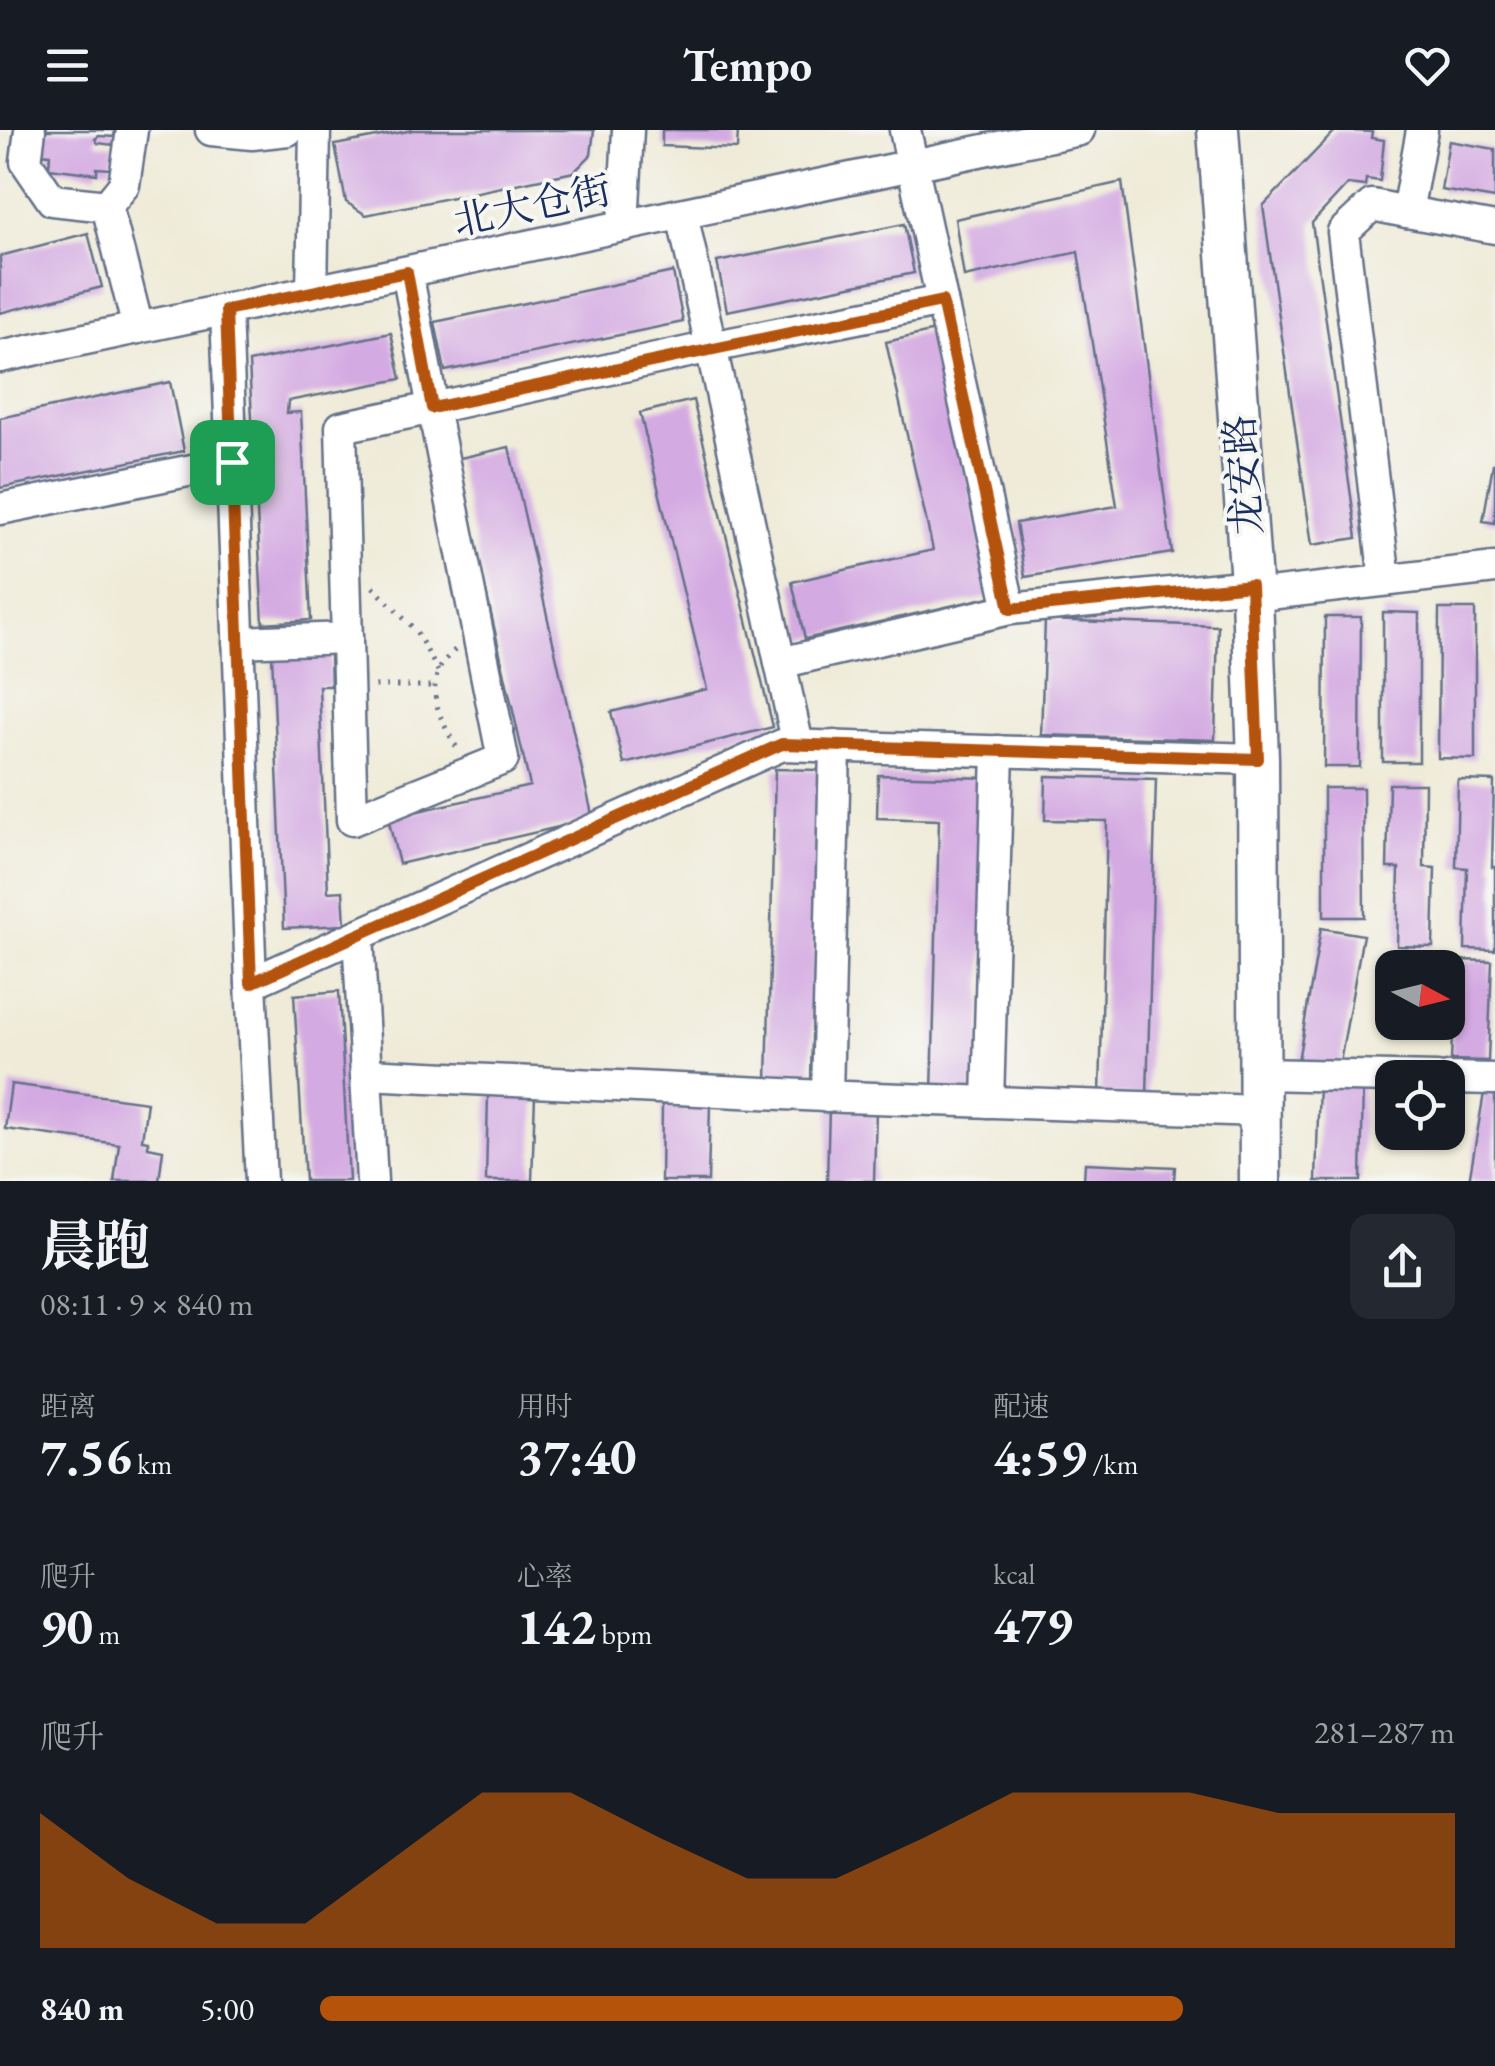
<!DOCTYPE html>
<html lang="zh">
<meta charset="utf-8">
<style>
:root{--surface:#171b24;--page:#242831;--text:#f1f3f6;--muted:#9ea1a6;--accent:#b45309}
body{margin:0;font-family:"EB Garamond","Noto Serif SC",serif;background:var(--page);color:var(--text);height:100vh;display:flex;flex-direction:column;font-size:38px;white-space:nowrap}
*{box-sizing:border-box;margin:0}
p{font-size:32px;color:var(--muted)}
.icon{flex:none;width:55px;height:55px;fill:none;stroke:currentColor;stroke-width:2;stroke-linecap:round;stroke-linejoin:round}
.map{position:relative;height:1051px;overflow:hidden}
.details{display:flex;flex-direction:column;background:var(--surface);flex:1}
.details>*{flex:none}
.needle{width:65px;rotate:97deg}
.tools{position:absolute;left:1375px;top:820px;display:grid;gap:20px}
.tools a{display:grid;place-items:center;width:90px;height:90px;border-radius:20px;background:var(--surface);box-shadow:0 2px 8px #0004;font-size:50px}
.pin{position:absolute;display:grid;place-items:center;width:85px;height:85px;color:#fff;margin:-42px;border-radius:20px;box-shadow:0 5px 15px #0006}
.round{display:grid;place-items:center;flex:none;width:105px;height:105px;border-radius:20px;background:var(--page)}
.overview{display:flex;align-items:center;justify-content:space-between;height:170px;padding:0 40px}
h1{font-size:55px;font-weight:700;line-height:75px}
.metrics{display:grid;grid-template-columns:repeat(3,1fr);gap:15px;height:170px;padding:10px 40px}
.metrics div{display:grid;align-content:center}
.metrics b{font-size:50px;font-weight:700}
.metrics small{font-size:28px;font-weight:400}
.metrics p{font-size:28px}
.chart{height:280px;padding:20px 40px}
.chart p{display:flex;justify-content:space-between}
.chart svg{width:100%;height:180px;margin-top:10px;fill:var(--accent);opacity:.7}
ul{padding:0 40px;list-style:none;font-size:32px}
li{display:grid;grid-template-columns:160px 120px 1fr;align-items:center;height:75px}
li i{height:25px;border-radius:12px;background:var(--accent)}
header{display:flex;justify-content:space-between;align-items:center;height:130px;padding:0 40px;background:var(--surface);font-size:45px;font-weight:700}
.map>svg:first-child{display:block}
.building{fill:#d4aae2}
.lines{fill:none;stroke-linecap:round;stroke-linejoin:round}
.street-casing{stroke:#657189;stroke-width:35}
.secondary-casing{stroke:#657189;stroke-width:45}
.path{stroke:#657189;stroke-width:5;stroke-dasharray:2.5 8;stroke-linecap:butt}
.street{stroke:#fff;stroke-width:30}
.secondary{stroke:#fff;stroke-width:40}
.route-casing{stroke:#fff;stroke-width:20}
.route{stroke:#b45309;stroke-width:12}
.labels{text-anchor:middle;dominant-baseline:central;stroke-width:8;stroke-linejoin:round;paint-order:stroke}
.street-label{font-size:40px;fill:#1b2f5e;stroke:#f6f6f2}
</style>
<header><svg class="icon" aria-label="menu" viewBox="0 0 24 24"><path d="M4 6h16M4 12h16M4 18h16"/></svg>Tempo<svg class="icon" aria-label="heart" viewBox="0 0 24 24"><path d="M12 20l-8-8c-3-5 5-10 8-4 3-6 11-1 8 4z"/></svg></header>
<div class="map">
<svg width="1495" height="1051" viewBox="0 0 1495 1051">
<rect width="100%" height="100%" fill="#f6f6f2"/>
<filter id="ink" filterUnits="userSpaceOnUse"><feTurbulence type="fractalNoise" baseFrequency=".01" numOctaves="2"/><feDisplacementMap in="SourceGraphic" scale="20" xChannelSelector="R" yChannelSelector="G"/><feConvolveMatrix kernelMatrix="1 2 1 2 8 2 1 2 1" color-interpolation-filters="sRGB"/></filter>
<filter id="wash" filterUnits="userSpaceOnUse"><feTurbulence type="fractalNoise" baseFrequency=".0048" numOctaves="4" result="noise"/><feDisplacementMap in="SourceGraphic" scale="40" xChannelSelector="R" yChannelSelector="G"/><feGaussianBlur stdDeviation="2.25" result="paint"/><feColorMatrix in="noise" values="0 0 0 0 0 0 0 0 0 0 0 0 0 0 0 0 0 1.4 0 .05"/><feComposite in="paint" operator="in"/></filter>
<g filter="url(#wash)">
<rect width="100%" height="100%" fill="#efebd8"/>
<g id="blocks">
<g class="building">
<polygon points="41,0 115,0 114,7 99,6 95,9 98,13 114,15 111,39 97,38 97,44 49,38 50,24 38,23"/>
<polygon points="413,0 594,0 591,25 574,42 366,85 346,72 335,15"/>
<polygon points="662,0 738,0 737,19 662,16"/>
<polygon points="1336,0 1372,2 1371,8 1384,10 1380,51 1366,49 1365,56 1348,54 1312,93 1357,408 1312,415 1263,76"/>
<polygon points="1449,11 1495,19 1495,69 1441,60"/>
<polygon points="1122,52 1172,423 1025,447 1016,393 1117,376 1078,122 964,147 955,89"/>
<polygon points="904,94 914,143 727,181 717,132"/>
<polygon points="88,103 102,157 0,183 0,126"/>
<polygon points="673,142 683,192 445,241 435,192"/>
<polygon points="935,201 994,466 805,509 792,452 933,420 886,212"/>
<polygon points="391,203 401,249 288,271 287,283 301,282 311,490 263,493 249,232"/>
<polygon points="170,252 184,321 0,358 0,288"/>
<polygon points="693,270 773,597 624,634 611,582 707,559 640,283"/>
<polygon points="509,317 593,689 399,734 388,688 530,656 456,329"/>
<polygon points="1493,334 1495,334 1495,393 1483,391"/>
<polygon points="1439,479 1475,479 1475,629 1438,628"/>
<polygon points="1383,482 1419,483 1419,632 1383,632"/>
<polygon points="1325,487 1361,487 1360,637 1324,637"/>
<polygon points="1045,490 1218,496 1215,610 1041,605"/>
<polygon points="330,521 331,556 319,556 328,762 343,761 345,795 284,798 272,524"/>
<polygon points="775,639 820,640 811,953 767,951"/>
<polygon points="878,645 988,648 980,965 932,963 939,690 877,688"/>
<polygon points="1046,646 1156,649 1147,966 1100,965 1107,691 1045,690"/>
<polygon points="1458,650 1494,651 1492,737 1495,737 1495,820 1465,819 1467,738 1456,737"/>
<polygon points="1389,654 1425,654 1424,737 1435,738 1433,817 1397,816 1399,738 1387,738"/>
<polygon points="1324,658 1363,658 1364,787 1324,787"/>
<polygon points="1321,798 1363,805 1339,938 1298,931"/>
<polygon points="1455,830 1492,831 1488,931 1451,930"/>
<polygon points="339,861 349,1051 305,1051 294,865"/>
<polygon points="1319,953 1363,954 1361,1051 1316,1051"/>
<polygon points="11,954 147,972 142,1010 148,1011 148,1017 163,1020 159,1051 114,1051 119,1014 5,999"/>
<polygon points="1484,963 1495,964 1495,1051 1469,1051"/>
<polygon points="488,964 535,965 532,1051 486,1051"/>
<polygon points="662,974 710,975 708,1051 661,1051"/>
<polygon points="829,978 876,979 874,1051 827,1051"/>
<polygon points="1085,1033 1175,1037 1174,1051 1084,1051"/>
</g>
</g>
</g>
<g filter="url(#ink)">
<use href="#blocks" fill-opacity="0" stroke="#657189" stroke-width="2.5"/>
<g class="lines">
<defs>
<g id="street">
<polyline points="30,0 26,32 52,70 107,76"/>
<polyline points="132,0 124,55 107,76 138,198"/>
<polyline points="211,0 252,4 288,0"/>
<polyline points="1407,82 1495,98"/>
<polyline points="682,84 798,615"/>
<polyline points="623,96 628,0"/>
<polyline points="407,142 433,278 341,297 352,690 503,629 433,278 711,217 942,171 905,0"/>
<polyline points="312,162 315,0"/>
<polyline points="942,171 1010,479 1251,455"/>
<polyline points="226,180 251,853 782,615 1258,629"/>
<polyline points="0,227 1079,0"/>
<polyline points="0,379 232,332"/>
<polyline points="1385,450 1343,102 1372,75 1407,82 1422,0"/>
<polyline points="1252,466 1495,438"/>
<polyline points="238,512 347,508"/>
<polyline points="780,533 1010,479"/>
<polyline points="358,805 372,1051"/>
<polyline points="251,853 261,1051"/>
<polyline points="366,944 845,967 1260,981"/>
<polyline points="1260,944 1437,948"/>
<polyline points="1448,948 1495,949"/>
<polyline points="827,967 835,616"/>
<polyline points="988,972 998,621"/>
</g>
<polyline id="secondary" points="1218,0 1252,466 1258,629 1260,1051"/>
</defs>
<use href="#street" class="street-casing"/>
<use href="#secondary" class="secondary-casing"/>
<g class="path">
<polyline points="373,457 416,501 438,541"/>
<path d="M455,520C419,550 438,587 459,621"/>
<polyline points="375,556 432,556"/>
</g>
<use href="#street" class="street"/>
<use href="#secondary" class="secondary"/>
</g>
</g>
<g class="lines" filter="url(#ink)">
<defs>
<polygon id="route" points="407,142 432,278 942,171 1010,479 1251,455 1258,629 782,614 251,853 226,180"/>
</defs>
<use href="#route" class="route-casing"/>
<use href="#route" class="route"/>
</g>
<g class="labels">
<g class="street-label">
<text transform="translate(532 75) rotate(-12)">北大仓街</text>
<text transform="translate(1243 345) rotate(-94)">龙安路</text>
</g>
</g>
</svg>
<div class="tools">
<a><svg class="needle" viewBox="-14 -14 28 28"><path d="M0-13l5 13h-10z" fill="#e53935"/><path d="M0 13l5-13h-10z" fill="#9ea1a6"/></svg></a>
<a><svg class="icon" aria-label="locate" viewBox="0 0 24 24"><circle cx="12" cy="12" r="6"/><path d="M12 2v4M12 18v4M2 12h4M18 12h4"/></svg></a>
</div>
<div class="pin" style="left:232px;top:332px;background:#1e9e55"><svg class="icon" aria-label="arrive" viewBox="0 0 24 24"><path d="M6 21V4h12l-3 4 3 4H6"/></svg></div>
</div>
<section class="details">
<div class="overview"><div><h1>晨跑</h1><p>08:11 · 9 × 840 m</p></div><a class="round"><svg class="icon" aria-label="share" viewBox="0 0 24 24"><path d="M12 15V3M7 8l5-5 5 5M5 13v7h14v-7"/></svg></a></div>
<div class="metrics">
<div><p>距离</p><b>7.56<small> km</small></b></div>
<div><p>用时</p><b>37:40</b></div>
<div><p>配速</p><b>4:59<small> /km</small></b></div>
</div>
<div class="metrics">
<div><p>爬升</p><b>90<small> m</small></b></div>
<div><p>心率</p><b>142<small> bpm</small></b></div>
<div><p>kcal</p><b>479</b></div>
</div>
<div class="chart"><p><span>爬升</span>281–287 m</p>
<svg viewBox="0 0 160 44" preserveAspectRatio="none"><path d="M0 44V11L10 27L20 38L30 38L40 22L50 6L60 6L70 17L80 27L90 27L100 17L110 6L120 6L130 6L140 11L150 11L160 11V44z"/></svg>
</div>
<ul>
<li><b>840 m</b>5:00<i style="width:76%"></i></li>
</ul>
</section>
